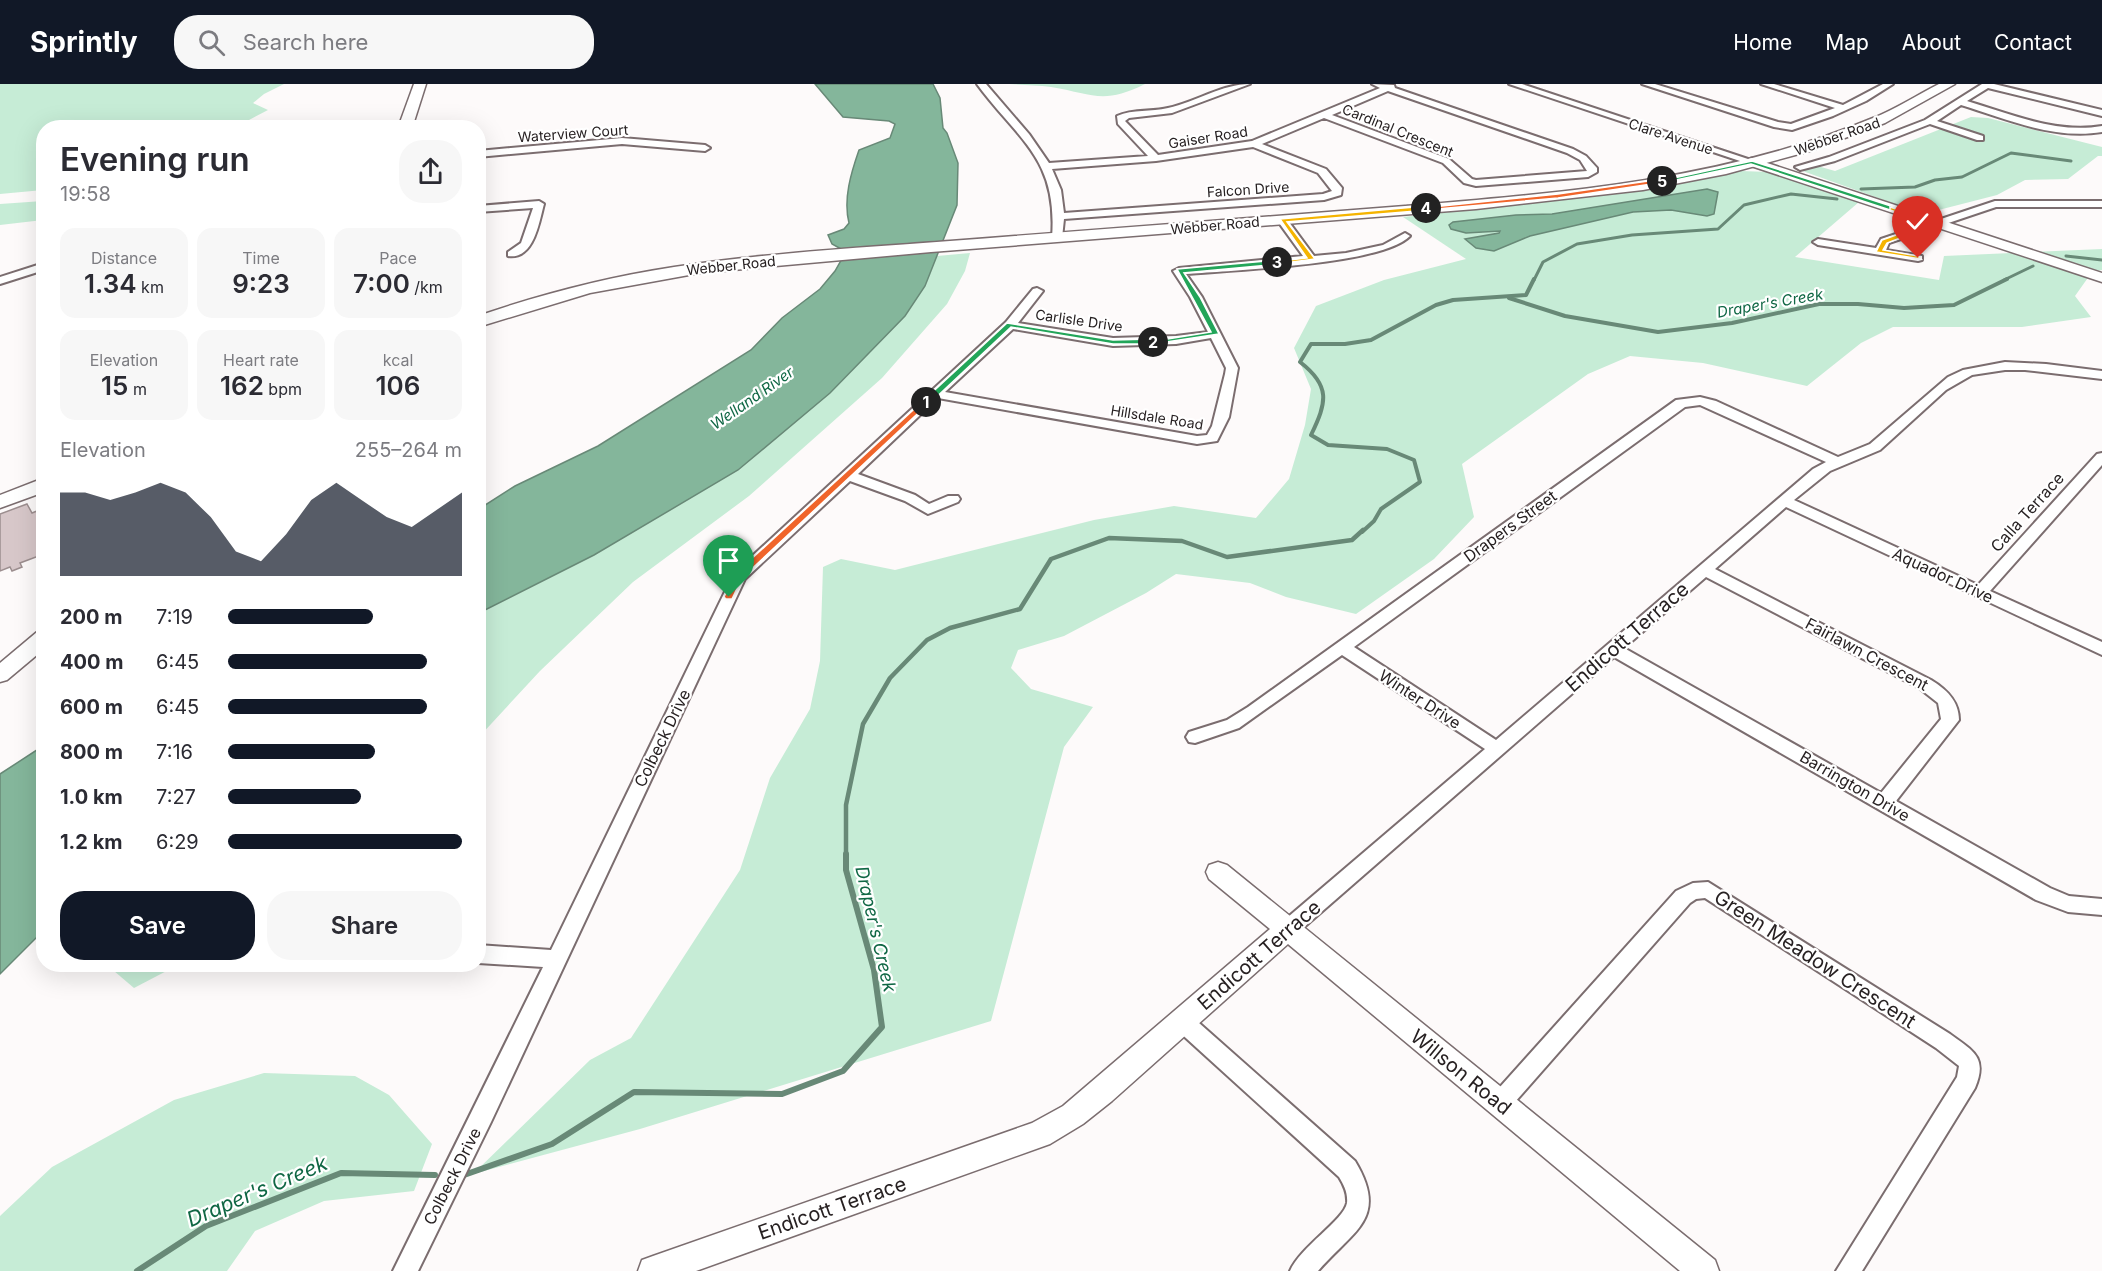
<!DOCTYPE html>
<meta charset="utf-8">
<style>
:root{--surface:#fff;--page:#f7f7f7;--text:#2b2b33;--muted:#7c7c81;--accent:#111827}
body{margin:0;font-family:Inter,sans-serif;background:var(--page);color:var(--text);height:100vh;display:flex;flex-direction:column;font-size:22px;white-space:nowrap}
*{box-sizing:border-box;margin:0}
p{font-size:20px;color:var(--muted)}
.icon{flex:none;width:33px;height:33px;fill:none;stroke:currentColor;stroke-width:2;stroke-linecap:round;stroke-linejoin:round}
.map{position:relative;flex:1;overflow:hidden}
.panel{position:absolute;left:36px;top:36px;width:450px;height:852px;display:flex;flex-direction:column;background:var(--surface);border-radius:24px;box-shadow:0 6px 24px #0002}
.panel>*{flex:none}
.pin{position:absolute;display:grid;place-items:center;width:51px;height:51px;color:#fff;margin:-62px -26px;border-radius:50% 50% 50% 0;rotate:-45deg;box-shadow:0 0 6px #0007}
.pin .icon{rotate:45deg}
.km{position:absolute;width:30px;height:30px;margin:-15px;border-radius:50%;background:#222;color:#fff;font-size:16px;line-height:30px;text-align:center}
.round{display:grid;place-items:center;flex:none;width:63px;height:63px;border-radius:24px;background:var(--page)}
.headline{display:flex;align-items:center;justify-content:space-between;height:102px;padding:0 24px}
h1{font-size:33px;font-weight:600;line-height:45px}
.metrics{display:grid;grid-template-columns:repeat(3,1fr);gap:9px;height:102px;padding:6px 24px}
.metrics div{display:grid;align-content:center;border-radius:15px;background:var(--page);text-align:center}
.metrics b{font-size:26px;font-weight:600}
.metrics small{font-size:16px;font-weight:400}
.metrics p{font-size:16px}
.chart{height:168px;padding:12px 24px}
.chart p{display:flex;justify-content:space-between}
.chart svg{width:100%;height:108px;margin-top:6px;fill:var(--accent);opacity:.7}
.primary-button{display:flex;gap:12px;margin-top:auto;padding:12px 24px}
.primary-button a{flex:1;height:69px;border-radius:24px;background:var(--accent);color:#fff;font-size:24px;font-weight:600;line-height:69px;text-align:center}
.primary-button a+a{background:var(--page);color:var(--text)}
ul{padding:0 24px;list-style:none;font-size:20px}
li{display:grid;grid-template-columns:96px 72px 1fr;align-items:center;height:45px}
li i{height:15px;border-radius:8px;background:var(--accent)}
header{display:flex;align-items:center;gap:36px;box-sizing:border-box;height:84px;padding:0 30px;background:var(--accent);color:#fff}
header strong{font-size:28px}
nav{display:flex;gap:33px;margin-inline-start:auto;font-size:21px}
.search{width:420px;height:54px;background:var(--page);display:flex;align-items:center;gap:15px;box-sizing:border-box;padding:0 21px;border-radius:24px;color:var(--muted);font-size:22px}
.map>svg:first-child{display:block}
.green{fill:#c6ecd6}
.water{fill:#84b69b;stroke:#688977;stroke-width:1.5}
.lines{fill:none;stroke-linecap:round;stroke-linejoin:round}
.stream-far3{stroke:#688977;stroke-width:3}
.stream-far2{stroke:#688977;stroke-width:4}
.stream-far1{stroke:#688977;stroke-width:4.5}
.stream{stroke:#688977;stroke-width:6}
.building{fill:#d7c7c9;stroke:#9c8e8f;stroke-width:1.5}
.minor-casing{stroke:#7b6d6f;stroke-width:4}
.tertiary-casing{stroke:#7b6d6f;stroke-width:3}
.secondary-casing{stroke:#7b6d6f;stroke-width:3}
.minor{fill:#fff;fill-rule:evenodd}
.tertiary{fill:#fff;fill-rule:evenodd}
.secondary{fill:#fff;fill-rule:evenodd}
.split-1{fill:#f0652b;stroke:#fff;stroke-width:1.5}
.split-2{fill:#22a559;stroke:#fff;stroke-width:1.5}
.split-3{fill:#22a559;stroke:#fff;stroke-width:1.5}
.split-4{fill:#f5b400;stroke:#fff;stroke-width:1.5}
.split-5{fill:#f0652b;stroke:#fff;stroke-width:1.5}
.split-6{fill:#22a559;stroke:#fff;stroke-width:1.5}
.split-7{fill:#f5b400;stroke:#fff;stroke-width:1.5}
.labels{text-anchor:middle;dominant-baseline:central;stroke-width:4.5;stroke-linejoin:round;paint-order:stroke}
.far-street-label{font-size:14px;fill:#272122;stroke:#fff}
.far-water-label{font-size:15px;font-style:italic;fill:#0f6744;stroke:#fff}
.street-label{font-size:16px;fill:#272122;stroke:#fff}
.water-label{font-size:18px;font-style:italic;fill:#0f6744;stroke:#fff}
.near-street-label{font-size:20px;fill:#272122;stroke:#fff}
.near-water-label{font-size:21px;font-style:italic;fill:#0f6744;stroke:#fff}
</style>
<header>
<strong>Sprintly</strong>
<div class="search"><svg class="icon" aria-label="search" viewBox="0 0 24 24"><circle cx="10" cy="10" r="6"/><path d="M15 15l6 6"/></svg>Search here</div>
<nav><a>Home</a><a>Map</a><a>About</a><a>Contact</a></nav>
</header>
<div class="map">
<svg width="2102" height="1187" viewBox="0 0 2102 1187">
<rect width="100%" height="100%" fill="#fdfafa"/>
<g class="green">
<polygon points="0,0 284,0 264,10 253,19 268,26 249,36 258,43 44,44 43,106 0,110"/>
<path d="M1009,0H1145C1103,21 1093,10 1051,3C1037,1 1023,1 1009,0Z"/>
<polygon points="1971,33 1988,34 2102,63 2102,72 2098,72 2068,95 2025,96 1997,111 1923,130 1797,85 1814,81 1835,87"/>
<path d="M1741,87L1769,88L1859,118L1795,173L1939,196L1944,172L2102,165V186L2092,188L2075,212L2091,233L2022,243H1893L1861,259L1807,302L1703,279L1630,272L1588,290L1462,380L1474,433L1434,475L1356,530L1286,513L1250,499L1176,490L1146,509L1064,552L1018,566L1011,584L1031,605L1093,623L1064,663L991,937L640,1045L473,1090L590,976L631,954L740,786L770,694L810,625L820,577L823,483L841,475L895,486L1094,436L1174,422L1256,434L1289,395L1305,341L1311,305L1294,264L1316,222L1384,196L1466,175L1403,133C1516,121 1629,109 1741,87Z"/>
<polygon points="43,117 43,136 0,141 0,120"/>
<polygon points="970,169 965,187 947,220 882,294 749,412 633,498 540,587 479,653 479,529 594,471 738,386 830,309 905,232 925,202 937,172"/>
<polygon points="107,881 178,881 134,904"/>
<polygon points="264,989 355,992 389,1011 432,1060 414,1107 324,1117 255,1147 227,1187 0,1187 0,1132 52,1083 174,1016"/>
</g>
<g class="water">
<path d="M815,0H933L940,14L943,44L947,49L958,79L957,121L925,202L905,232L830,309L738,386L594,471L479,529V425L515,402L598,362L751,266L782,234L820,205L835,187L844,171L843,166L832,160L828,151L844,145L849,139C843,115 851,89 859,66L890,54L895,40L889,37L843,33Z"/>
<polygon points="1707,105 1718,108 1714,130 1707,132 1671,126 1633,128 1530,152 1494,167 1476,164 1465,155 1499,149 1500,147 1466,149 1451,145 1449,141 1453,138 1516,131 1552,130"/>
<polygon points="43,662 43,847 0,890 0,690"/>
</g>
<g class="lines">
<g class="stream-far3">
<polyline points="1861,105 1915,103 1935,96 1962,93 2011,69 2071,77"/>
<polyline points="2066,172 2102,176"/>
<polyline points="1534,196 1543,178 1577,160 1632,151 1718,145 1744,121 1791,110 1837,115"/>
<polyline points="2004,196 2033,182"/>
</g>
<g class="stream-far2">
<polyline points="1509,214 1565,232 1658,248 1732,239 1819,220 1858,220 1904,224 1954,221 2007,195"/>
<path d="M1362,448L1374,437L1381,425L1420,398L1414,376L1387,365L1328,361L1311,351C1327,318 1331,302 1300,278L1311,260H1345L1371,256L1436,221L1453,216L1526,211L1534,195"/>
</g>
<polyline class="stream-far1" points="846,771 846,721 863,640 890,594 927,556 950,544 1020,525 1051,475 1109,454 1182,457 1227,473 1352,456 1363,446"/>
<g class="stream">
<polyline points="464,1091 552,1060 634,1008 782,1010 843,987 882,943 874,886 846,786 846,770"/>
<polyline points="137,1187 206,1142 341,1089 435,1091"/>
</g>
</g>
<polygon class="building" points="27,420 32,429 37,427 44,438 44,470 20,479 22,483 12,487 10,483 0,487 0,430"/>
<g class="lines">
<defs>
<g id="minor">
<path d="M977,0H986L1029,50L1049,79L1148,72L1118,40L1117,32C1133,25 1151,28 1168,24C1196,18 1222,0 1250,0L1172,29L1129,34L1125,37L1158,71L1252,57L1380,4L1372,0L1394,1L1395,4L1573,65L1586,72L1597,84V88L1588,93L1476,102L1464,99L1443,79L1324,34L1262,60L1326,85L1342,104L1341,111L1324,116L1064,135L1062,154L1057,157L1052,154C1058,74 1019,57 977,0ZM1388,7L1567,69L1580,76L1587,87L1476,96L1472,95L1449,75L1332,31ZM1253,63L1318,89L1332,107L1323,110L1064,129L1061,106L1052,85L1156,77Z"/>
<polygon points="1509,0 1522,0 1757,78 1749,80"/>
<polygon points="1642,0 1655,0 1778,38 1791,40 1835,24 1761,0 1774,0 1843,21 1883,0 1893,0 1866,17 1833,32 1792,46 1774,43"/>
<path d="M1982,0H1994L2102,26V32L1988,4L1967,17C2011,30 2056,50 2102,42V48C2054,56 2006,35 1961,21L1937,37L1983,52V56H1977L1930,40L1835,77L1800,86L1795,83L1829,73L1925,36Z"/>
<polygon points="622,54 705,61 710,64 705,67 622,60 478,73 478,67"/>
<path d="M539,117L544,120C539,138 534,176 508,172V168L521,159L533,124L478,128V122Z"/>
<polygon points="1995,117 2102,117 2102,123 1996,123 1889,159 1886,166 1922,172 1922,176 1918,177 1818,161 1813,158 1818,155 1876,164 1881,155"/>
<path d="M1282,133L1286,134L1314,172L1346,169L1383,161L1405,149L1410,152C1382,181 1232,186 1186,190L1202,213L1238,284L1229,333L1217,357L1197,360L938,314L858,390L915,411L929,420L948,412H958L960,415L958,418L928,430L905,417L850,397L745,495L491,1038L418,1187H393L543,883L478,879V861L551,866L734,489L1006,238L1033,205L1037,204L1043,207L1018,239L1113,254L1176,252L1208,248L1190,213L1173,187L1179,184L1303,172L1277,136ZM1013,245L1113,262L1176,260L1211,254L1226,284L1225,290L1212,342L1207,351L1197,352L945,308Z"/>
<polygon points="44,179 44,186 0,200 0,193"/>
<path d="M2005,278L2046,280L2102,287V295L2025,286H2005L1972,291L1946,306L1880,366L1830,387L1794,416L1978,501L2097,370L2102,369V381L1990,507L2102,558V571L1786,423L1715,485L1931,596C1946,605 1959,617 1959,636L1896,717L2050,804L2069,812L2102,815V831L2068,828L2036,816L1614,573L1295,851L1288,853L1281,851L1278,845L1281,839L1485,665L1342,571L1239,644L1195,659L1189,658L1186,653L1189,648L1227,636L1248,623L1676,316L1700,313L1716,317L1838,373L1870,360L1948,293L1963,286ZM1700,321L1826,378L1813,385L1496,656L1354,563L1685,323ZM1706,493L1919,604L1938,619L1941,635L1881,709L1624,564Z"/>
<path d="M1708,798L1950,950C1973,967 1988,973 1975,1004L1862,1187H1836L1957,993L1959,982L1936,964L1705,814L1696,815L1690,819L1507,1027L1499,1030L1491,1027L1488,1020L1491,1013L1676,807L1693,799Z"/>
<path d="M1183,929L1190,931L1355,1077C1390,1135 1352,1147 1318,1187H1290C1300,1163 1344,1136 1347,1119C1348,1109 1344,1101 1339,1093L1176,945L1173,938L1176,931Z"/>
</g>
<g id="tertiary">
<polygon points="1752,74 2102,189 2102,198 1748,81 1746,78 1748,75"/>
<polygon points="44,546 44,565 7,596 0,598 0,579 37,548"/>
<polygon points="1218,778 1227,781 1715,1176 1719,1187 1680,1187 1288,860 1112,1017 1083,1040 1050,1060 696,1187 638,1187 642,1176 653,1172 1032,1039 1063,1022 1270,845 1209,795 1206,788 1209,781"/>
</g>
<g id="secondary">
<polygon points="414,0 426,0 412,44 398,44"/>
<path d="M1939,0H1955L1885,39L1810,67L1726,90L1643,106L1476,125L931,168L700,189L590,209L478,243V232C542,210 608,193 674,183C765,169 858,164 950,157C1101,145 1253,134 1405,122C1563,109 1725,96 1873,34C1896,25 1917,11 1939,0Z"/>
<polygon points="44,394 44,408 0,424 0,411"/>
</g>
</defs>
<use href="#minor" class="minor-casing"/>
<use href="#tertiary" class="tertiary-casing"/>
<use href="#secondary" class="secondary-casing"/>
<use href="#minor" class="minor"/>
<use href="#tertiary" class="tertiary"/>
<use href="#secondary" class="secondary"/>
</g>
<polygon class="split-1" points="924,316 930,318 742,494 732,515 726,515 724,513 735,490"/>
<polygon class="split-2" points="1007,239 1113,256 1153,255 1157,258 1153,260 1113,260 1011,243 929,320 924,320 924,316"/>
<polygon class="split-3" points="1277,176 1279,180 1184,189 1200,213 1219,250 1153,260 1149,258 1211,248 1177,185"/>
<polygon class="split-4" points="1426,122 1428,126 1287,138 1315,175 1277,180 1273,178 1307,174 1280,135"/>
<polygon class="split-5" points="1662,95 1665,98 1558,114 1426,126 1423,124 1558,110"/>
<polygon class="split-6" points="1752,77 1894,123 1895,124 1890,126 1751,80 1662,99 1660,97"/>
<polygon class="split-7" points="1890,123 1939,139 1887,159 1883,166 1918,172 1921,175 1876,168 1882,156 1930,139 1890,126"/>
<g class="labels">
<g class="far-street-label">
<text transform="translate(1398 46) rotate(22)">Cardinal Crescent</text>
<text transform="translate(573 49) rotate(-4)">Waterview Court</text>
<text transform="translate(1671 52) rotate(18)">Clare Avenue</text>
<text transform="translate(1837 52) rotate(-19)">Webber Road</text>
<text transform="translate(1208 53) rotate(-9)">Gaiser Road</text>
<text transform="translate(1248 105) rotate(-4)">Falcon Drive</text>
<text transform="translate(1215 141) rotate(-5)">Webber Road</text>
<text transform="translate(731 181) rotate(-6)">Webber Road</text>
<text transform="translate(1079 236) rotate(8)">Carlisle Drive</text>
<text transform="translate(1157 333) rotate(9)">Hillsdale Road</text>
</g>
<g class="far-water-label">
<text transform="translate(1770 219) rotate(-10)">Draper's Creek</text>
<text transform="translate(752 314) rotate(-35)">Welland River</text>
</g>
<g class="street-label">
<text transform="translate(2027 428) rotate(-48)">Calla Terrace</text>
<text transform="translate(1510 442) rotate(-36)">Drapers Street</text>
<text transform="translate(1943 491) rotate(25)">Aquador Drive</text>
<text transform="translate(1867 570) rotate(28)">Fairlawn Crescent</text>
<text transform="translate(1420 615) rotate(33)">Winter Drive</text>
<text transform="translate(662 654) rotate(-64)">Colbeck Drive</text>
<text transform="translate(1855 702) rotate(30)">Barrington Drive</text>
<text transform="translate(452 1092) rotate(-63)">Colbeck Drive</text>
</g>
<g class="water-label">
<text transform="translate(876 845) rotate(77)">Draper's Creek</text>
</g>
<g class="near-street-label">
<text transform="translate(1627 553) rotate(-41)">Endicott Terrace</text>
<text transform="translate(1259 871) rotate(-41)">Endicott Terrace</text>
<text transform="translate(1815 875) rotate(33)">Green Meadow Crescent</text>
<text transform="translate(1461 988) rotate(39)">Willson Road</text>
<text transform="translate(832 1124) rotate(-19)">Endicott Terrace</text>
</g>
<g class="near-water-label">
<text transform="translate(257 1107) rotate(-23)">Draper's Creek</text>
</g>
</g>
</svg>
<div class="pin" style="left:729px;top:513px;background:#1e9e55"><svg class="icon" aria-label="arrive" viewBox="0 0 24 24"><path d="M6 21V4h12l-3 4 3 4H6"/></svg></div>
<div class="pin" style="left:1918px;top:174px;background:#d93025"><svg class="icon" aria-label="check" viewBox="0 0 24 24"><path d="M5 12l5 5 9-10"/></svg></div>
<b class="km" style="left:926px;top:318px">1</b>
<b class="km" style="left:1153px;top:258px">2</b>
<b class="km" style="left:1277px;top:178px">3</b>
<b class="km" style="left:1426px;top:124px">4</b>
<b class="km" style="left:1662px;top:97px">5</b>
<section class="panel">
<div class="headline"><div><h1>Evening run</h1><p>19:58</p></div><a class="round"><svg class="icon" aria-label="share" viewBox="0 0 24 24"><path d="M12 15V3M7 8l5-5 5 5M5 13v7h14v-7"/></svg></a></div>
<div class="metrics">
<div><p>Distance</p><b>1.34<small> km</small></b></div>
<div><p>Time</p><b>9:23</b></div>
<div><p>Pace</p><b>7:00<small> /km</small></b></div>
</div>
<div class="metrics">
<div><p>Elevation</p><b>15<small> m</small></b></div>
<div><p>Heart rate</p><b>162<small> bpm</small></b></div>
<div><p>kcal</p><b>106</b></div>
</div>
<div class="chart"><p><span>Elevation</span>255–264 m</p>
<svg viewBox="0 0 160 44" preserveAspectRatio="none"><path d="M0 44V10L10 10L20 13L30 10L40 6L50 10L60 20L70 34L80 38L90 27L100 13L110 6L120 13L130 20L140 24L150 17L160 10V44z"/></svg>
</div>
<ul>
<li><b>200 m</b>7:19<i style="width:62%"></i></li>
<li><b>400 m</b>6:45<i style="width:85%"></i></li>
<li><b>600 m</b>6:45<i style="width:85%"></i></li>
<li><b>800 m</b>7:16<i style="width:63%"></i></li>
<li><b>1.0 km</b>7:27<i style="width:57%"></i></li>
<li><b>1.2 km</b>6:29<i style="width:100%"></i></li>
</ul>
<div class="primary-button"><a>Save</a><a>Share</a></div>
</section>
</div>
